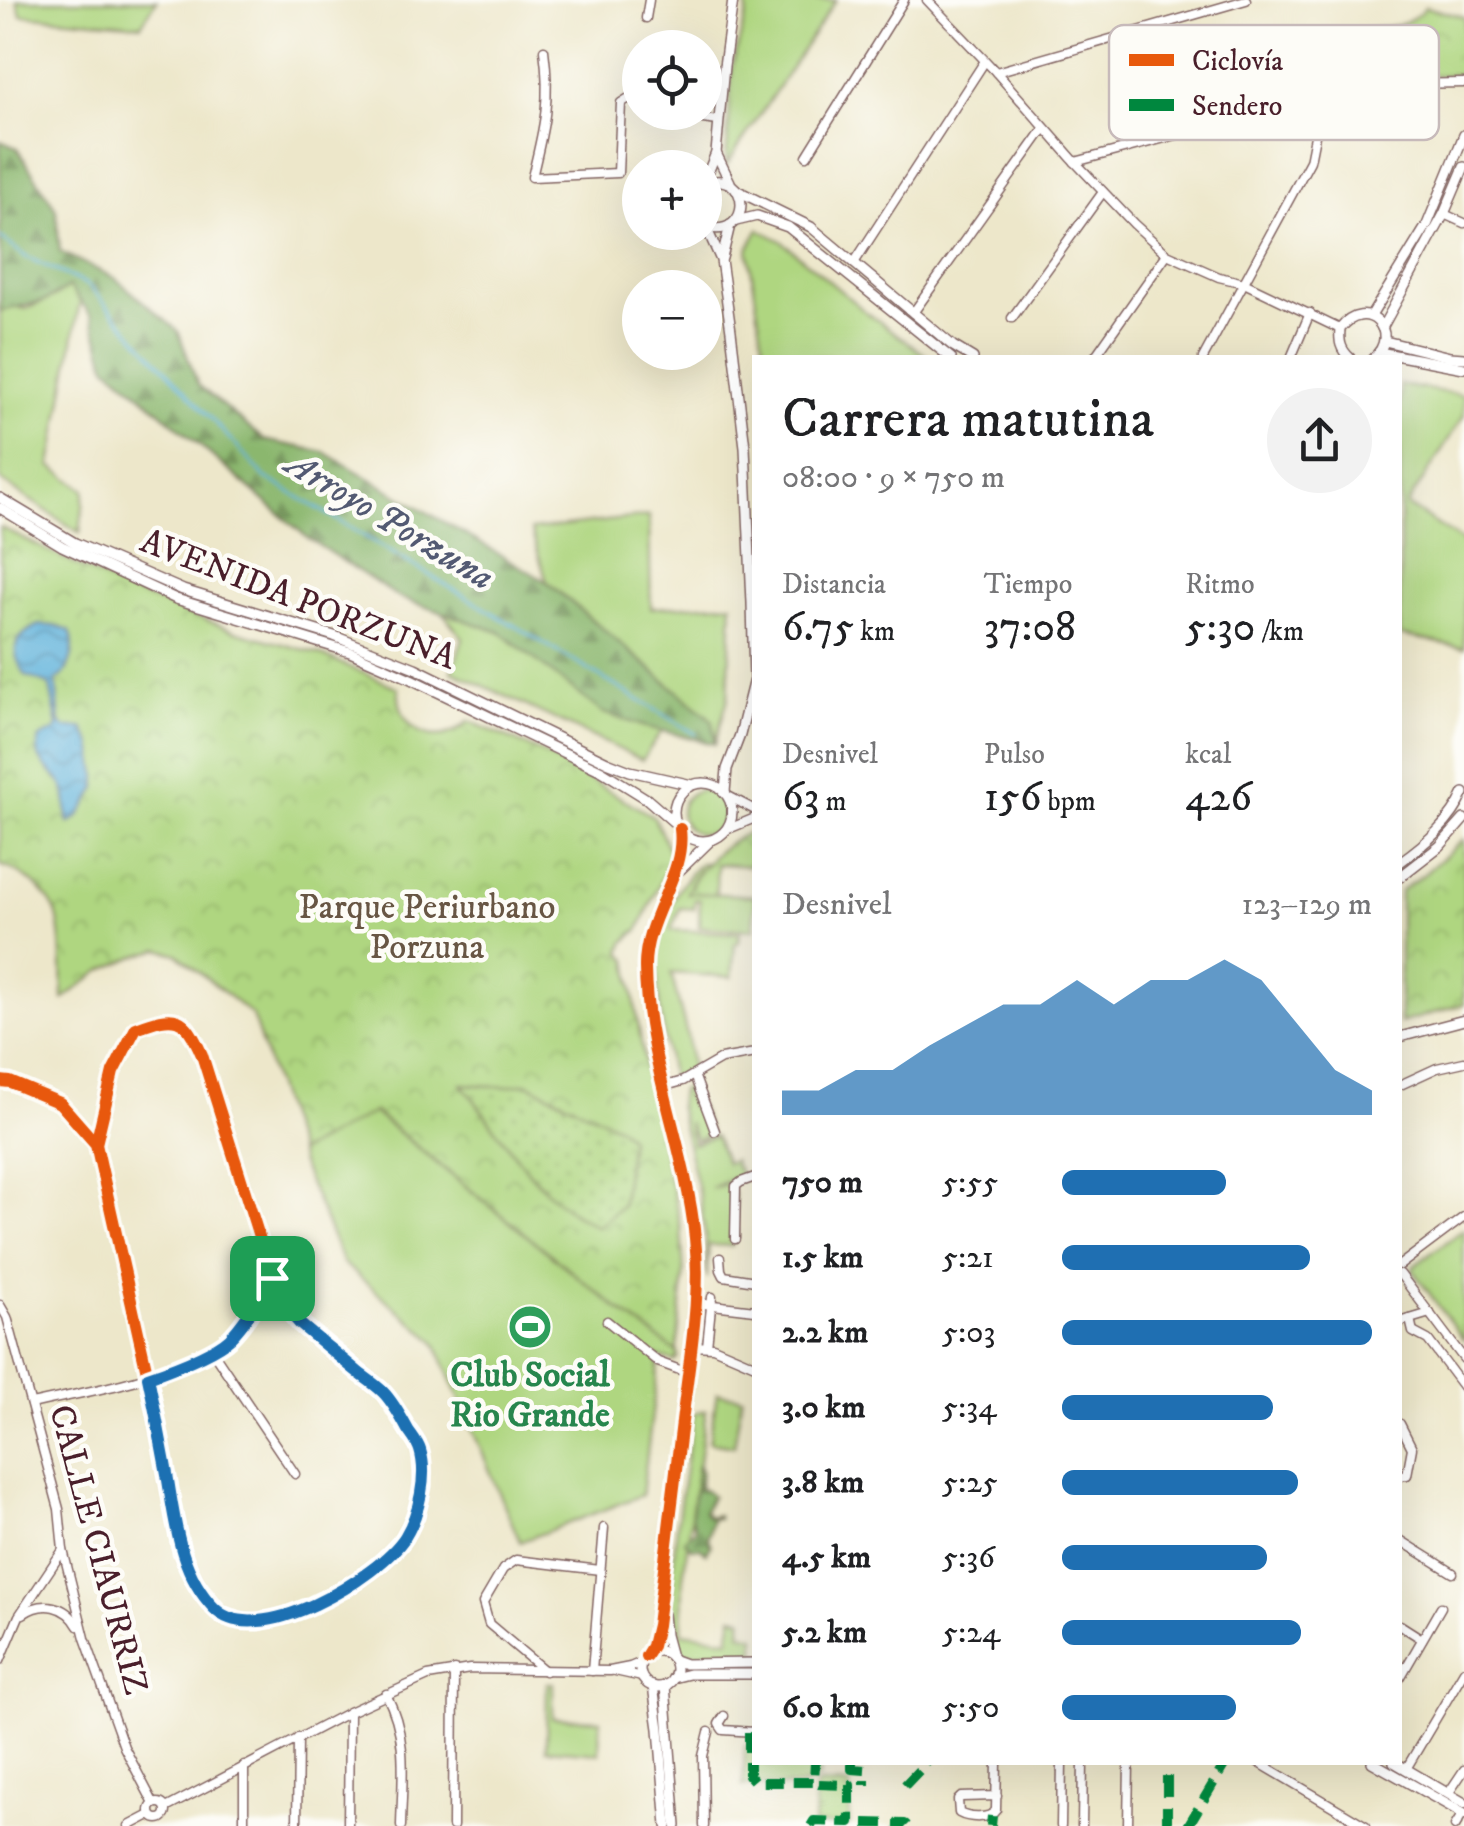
<!DOCTYPE html>
<html lang="es">
<meta charset="utf-8">
<style>
:root{--surface:#fff;--page:#f2f2f2;--text:#202124;--muted:#757577;--accent:#1f6fb2}
body{margin:0;font-family:"IM FELL DW Pica",serif;background:var(--page);color:var(--text);height:100vh;display:flex;flex-direction:column;font-size:38px;white-space:nowrap}
*{box-sizing:border-box;margin:0}
p{font-size:32px;color:var(--muted)}
.icon{flex:none;width:55px;height:55px;fill:none;stroke:currentColor;stroke-width:2;stroke-linecap:round;stroke-linejoin:round}
.map{position:relative;flex:1;overflow:hidden}
.sheet{position:absolute;left:752px;top:355px;width:650px;height:1410px;display:flex;flex-direction:column;background:var(--surface);border-radius:0px;box-shadow:0 10px 40px #0002}
.sheet>*{flex:none}
.fabs{position:absolute;left:622px;top:30px;display:grid;gap:20px}
.fabs a{display:grid;place-items:center;width:100px;height:100px;border-radius:50%;background:var(--surface);box-shadow:0 10px 40px #0002;font-size:50px}
.pin{position:absolute;display:grid;place-items:center;width:85px;height:85px;color:#fff;margin:-42px;border-radius:20px;box-shadow:0 5px 15px #0006}
.round{display:grid;place-items:center;flex:none;width:105px;height:105px;border-radius:52px;background:var(--page)}
.head{display:flex;align-items:center;justify-content:space-between;height:170px;padding:0 30px}
h1{font-size:55px;font-weight:600;line-height:75px}
.metrics{display:grid;grid-template-columns:repeat(3,1fr);gap:15px;height:170px;padding:10px 30px}
.metrics div{display:grid;align-content:center}
.metrics b{font-size:42px;font-weight:600}
.metrics small{font-size:28px;font-weight:400}
.metrics p{font-size:28px}
.chart{height:280px;padding:20px 30px}
.chart p{display:flex;justify-content:space-between}
.chart svg{width:100%;height:180px;margin-top:10px;fill:var(--accent);opacity:.7}
ul{padding:0 30px;list-style:none;font-size:32px}
li{display:grid;grid-template-columns:160px 120px 1fr;align-items:center;height:75px}
li i{height:25px;border-radius:12px;background:var(--accent)}
.map>svg:first-child{display:block}
.grass{fill:#afd680;stroke:#7c7a56;stroke-width:2.5}
.forest{fill:url(#forest-firs);stroke:#6a6b4c;stroke-width:2.5}
.park{fill:url(#park-crowns);stroke:#7c7a56;stroke-width:2.5}
.garden{fill:url(#garden-dots);stroke:#7c7a56;stroke-width:2.5}
.water{fill:url(#water-waves);stroke:#556984;stroke-width:2.5}
.lines{fill:none;stroke-linecap:round;stroke-linejoin:round}
.stream{stroke:#60b3dc;stroke-width:2.5}
.minor-casing{stroke:#836563;stroke-width:11}
.tertiary-casing{stroke:#836563;stroke-width:12}
.minor{stroke:#fff;stroke-width:8}
.tertiary{stroke:#fff;stroke-width:9}
.quiet{stroke:#00873e;stroke-width:10;stroke-dasharray:20 10;stroke-linecap:butt}
.cycleway-casing{stroke:#fdfcf7;stroke-width:19}
.cycleway{stroke:#e8590c;stroke-width:12}
.route-casing{stroke:#fff;stroke-width:20}
.route{stroke:#1f6fb2;stroke-width:12}
.labels{text-anchor:middle;dominant-baseline:central;stroke-width:9;stroke-linejoin:round;paint-order:stroke}
.street-label{font-size:35px;fill:#4a1f2b;stroke:#fdfcf7}
.park-label{font-size:35px;fill:#685644;stroke:#fdfcf7}
.leisure-label{font-size:35px;font-weight:bold;fill:#27864d;stroke:#fdfcf7}
.water-label{font-size:38px;font-style:italic;fill:#535a72;stroke:#fdfcf7}
.key{fill:#fdfcf7;stroke:#c7baba;stroke-width:2.5}
.key-label{font-size:28px;fill:#4a1f2b}
</style>
<div class="map">
<svg width="1464" height="1826" viewBox="0 0 1464 1826">
<defs>
<pattern id="forest-firs" width="22" height="20" patternUnits="userSpaceOnUse" patternTransform="scale(2.5)"><rect width="22" height="20" fill="#8bb76e"/><path d="M5 1l3.5 6h-7zM16 11l3.5 6h-7z" fill="#74945b"/></pattern>
<pattern id="park-crowns" width="20" height="18" patternUnits="userSpaceOnUse" patternTransform="scale(2.5)"><rect width="20" height="18" fill="#afd680"/><path d="M2 6a3 3 0 1 1 6 0M12 15a3 3 0 1 1 6 0" fill="none" stroke="#98b76f"/></pattern>
<pattern id="garden-dots" width="8" height="8" patternUnits="userSpaceOnUse" patternTransform="scale(2.5)"><rect width="8" height="8" fill="#afd680"/><path d="M2 2h.1M6 6h.1" fill="none" stroke="#98b76f" stroke-width="1.8" stroke-linecap="round"/></pattern>
<pattern id="water-waves" width="16" height="10" patternUnits="userSpaceOnUse" patternTransform="scale(2.5)"><rect width="16" height="10" fill="#60b3dc"/><path d="M0 5q4-4 8 0t8 0" fill="none" stroke="#5191b3"/></pattern>
</defs>
<rect width="100%" height="100%" fill="#fdfcf7"/>
<filter id="ink" filterUnits="userSpaceOnUse"><feTurbulence type="fractalNoise" baseFrequency=".01" numOctaves="2"/><feDisplacementMap in="SourceGraphic" scale="20" xChannelSelector="R" yChannelSelector="G"/><feConvolveMatrix kernelMatrix="1 2 1 2 8 2 1 2 1" color-interpolation-filters="sRGB"/></filter>
<filter id="wash" filterUnits="userSpaceOnUse"><feTurbulence type="fractalNoise" baseFrequency=".0048" numOctaves="4" result="noise"/><feDisplacementMap in="SourceGraphic" scale="40" xChannelSelector="R" yChannelSelector="G"/><feGaussianBlur stdDeviation="2.25" result="paint"/><feColorMatrix in="noise" values="0 0 0 0 0 0 0 0 0 0 0 0 0 0 0 0 0 1.4 0 .05"/><feComposite in="paint" operator="in"/></filter>
<g filter="url(#wash)">
<rect width="100%" height="100%" fill="#ede7ca"/>
<g class="grass">
<polygon points="17,0 157,0 141,25 21,15"/>
<polygon points="747,0 836,0 726,166 732,67 747,13"/>
<polygon points="759,229 783,242 862,309 928,357 765,357 748,249"/>
<polygon points="69,286 80,301 51,466 85,490 80,533 0,480 0,303 26,309 54,297"/>
<polygon points="1400,385 1464,395 1464,415 1407,505 1464,542 1464,648 1400,635"/>
<polygon points="649,516 651,608 732,603 728,698 715,744 712,721 547,582 531,530"/>
<polygon points="442,612 500,632 662,731 642,760 452,671 463,638"/>
<circle cx="703" cy="812" r="22"/>
<path d="M700,863H706L694,877L688,892L755,896L753,930L699,927L700,900H695L694,909L680,908L671,930L740,933L739,942L735,944L732,977L671,973L688,1039L691,1069L674,1077L671,1076C658,1000 638,924 700,863Z"/>
<polygon points="689,1085 686,1094 691,1105 698,1104 711,1134 696,1140 688,1122 693,1144 715,1136 726,1163 734,1160 735,1167 737,1167 741,1176 755,1171 755,1174 734,1182 732,1179 711,1188 729,1183 734,1197 732,1246 709,1245 707,1279 705,1234 699,1195 678,1105 680,1090"/>
<polygon points="373,1112 617,1308 677,1352 678,1357 674,1361 659,1357 642,1495 520,1542 435,1341 343,1263 301,1164 298,1153"/>
<polygon points="1464,1229 1464,1341 1413,1271 1414,1266"/>
<polygon points="717,1393 742,1397 734,1446 709,1442"/>
<path d="M701,1411H706L683,1578L682,1632L729,1639L733,1616L743,1618L741,1633L755,1636V1655L682,1653C657,1611 686,1469 693,1415Z"/>
<polygon points="547,1683 553,1683 553,1718 600,1720 599,1753 546,1749"/>
</g>
<g class="forest">
<polygon points="0,141 17,148 56,209 60,252 115,278 178,331 198,385 264,440 324,452 547,582 713,721 715,744 643,726 603,713 500,632 400,598 309,539 107,366 91,315 69,287 45,301 0,311"/>
<polygon points="698,1463 701,1472 699,1490 705,1490 712,1496 704,1511 708,1517 718,1515 718,1518 712,1518 709,1533 707,1536 711,1546 706,1553 701,1548 691,1548 684,1540 696,1529 691,1517"/>
</g>
<g class="park">
<path d="M1425,7L1464,17V74L1372,79L1369,30C1391,27 1410,26 1425,7Z"/>
<path d="M0,527L129,591L235,631L319,654L399,688C396,731 438,752 469,721L541,752L654,817L672,857L639,929L624,943L621,952L628,960L644,1060L681,1228L684,1272L677,1352L617,1308L374,1112L298,1153L252,1015L177,954L159,949L134,957L101,971L63,999C62,978 63,927 55,910C44,889 22,871 0,865Z"/>
<path d="M753,831L750,866L717,864L716,894L687,893C700,864 724,842 753,831Z"/>
<polygon points="1464,839 1464,1004 1400,1023 1400,891 1424,874"/>
<path d="M745,1746H755V1762L819,1763V1777C801,1795 765,1782 743,1786Z"/>
<polygon points="819,1784 850,1785 849,1825 814,1825 815,1787"/>
</g>
<path class="garden" d="M526,1083L619,1127L630,1138L622,1205L598,1227C535,1197 504,1137 462,1084L505,1087Z"/>
<path class="water" d="M39,625L56,626L70,631C77,647 71,672 56,681L60,722L65,728H83L92,744L97,774V788L79,817L69,823C66,812 68,800 64,789C57,770 30,765 40,738L56,730L58,726L50,687L46,683L26,676C10,652 11,638 39,625Z"/>
<g class="lines">
<polyline class="stream" points="0,237 26,257 88,285 265,477 696,734"/>
</g>
</g>
<g filter="url(#ink)">
<g class="lines">
<defs>
<g id="minor">
<polyline points="927,0 996,72 1075,162 1134,224 1167,254 1219,277 1244,283 1340,329"/>
<polyline points="646,18 649,0"/>
<path d="M544,50C551,101 544,128 532,177L618,173L621,103L640,91"/>
<polyline points="996,72 1246,0"/>
<polyline points="702,112 703,119 718,121"/>
<polyline points="807,156 904,0"/>
<polyline points="1075,162 1319,97 1407,84 1464,83"/>
<polyline points="1444,214 1464,223"/>
<polyline points="854,263 985,61"/>
<polyline points="913,313 1044,129"/>
<polyline points="1012,318 1103,192"/>
<polyline points="1094,358 1167,254"/>
<polyline points="1203,358 1310,161 1317,126 1319,41"/>
<polyline points="1291,358 1310,313"/>
<polyline points="728,796 755,810"/>
<polyline points="726,830 755,818"/>
<polyline points="694,1075 715,1131"/>
<path d="M0,1081L10,1082L60,1103L96,1144L148,1377L181,1552L195,1582L221,1614L244,1621L258,1622L284,1616L309,1606L354,1583L379,1565L403,1540L416,1516L423,1486L420,1450L383,1392L292,1315L272,1278L202,1055C184,1014 176,1013 136,1028L113,1072L96,1144"/>
<polyline points="1400,1085 1437,1068 1464,1062"/>
<polyline points="662,1087 683,1081 721,1059 755,1053"/>
<polyline points="735,1239 736,1186 741,1182 755,1177"/>
<polyline points="720,1258 721,1270 724,1276 755,1281"/>
<polyline points="1400,1265 1464,1217"/>
<polyline points="1400,1274 1464,1359"/>
<polyline points="696,1303 755,1310"/>
<polyline points="0,1305 7,1317 59,1509 63,1550 85,1638 124,1747 154,1804"/>
<polyline points="1410,1319 1413,1332 1428,1340 1464,1388"/>
<polyline points="607,1321 658,1362 688,1373"/>
<polyline points="1400,1322 1430,1313"/>
<polyline points="692,1346 713,1347 755,1365"/>
<polyline points="707,1346 712,1297"/>
<polyline points="211,1349 295,1474"/>
<path d="M31,1404C88,1391 147,1383 198,1356C207,1351 218,1347 226,1341C246,1327 259,1298 272,1278"/>
<polyline points="1400,1424 1412,1448 1407,1475 1400,1476"/>
<polyline points="1400,1540 1453,1573"/>
<path d="M23,1614C43,1600 66,1605 78,1626"/>
<polyline points="1400,1625 1422,1639"/>
<polyline points="0,1661 19,1616 63,1550"/>
<polyline points="545,1671 489,1624 483,1603 503,1569 516,1560 600,1570"/>
<polyline points="592,1671 604,1528"/>
<polyline points="615,1671 642,1677"/>
<polyline points="1400,1678 1441,1607"/>
<path d="M386,1694C409,1738 402,1778 401,1826"/>
<polyline points="724,1716 719,1724 723,1730 755,1732"/>
<polyline points="1258,1762 1366,1826"/>
<polyline points="1406,1769 1464,1671"/>
<polyline points="1448,1794 1464,1770"/>
<path d="M997,1796L961,1797L958,1800L959,1813C968,1818 990,1820 996,1810L997,1762"/>
<circle cx="158" cy="1811" r="8"/>
<polyline points="166,1808 349,1712 428,1676 470,1669 610,1671 630,1667 642,1662"/>
<polyline points="129,1826 150,1815"/>
<polyline points="244,1826 244,1766"/>
<polyline points="297,1826 298,1738"/>
<polyline points="348,1826 349,1712"/>
<polyline points="453,1826 454,1670"/>
<polyline points="704,1826 703,1756 709,1732"/>
<polyline points="1061,1826 1062,1762"/>
<polyline points="1082,1826 1083,1762"/>
<polyline points="1128,1826 1129,1762"/>
<polyline points="1455,1826 1463,1813"/>
</g>
<g id="tertiary">
<polyline points="716,153 730,182"/>
<polyline points="705,180 716,153 724,66 733,0"/>
<path d="M705,183C752,167 754,241 705,227"/>
<polyline points="736,190 811,227 953,346 973,358"/>
<polyline points="736,221 757,216 788,227 951,358"/>
<polyline points="706,227 721,260 731,331 745,447 752,603 754,679 740,735 727,769 725,792"/>
<polyline points="722,258 730,225"/>
<polyline points="1371,316 1427,225 1464,135"/>
<polyline points="1382,328 1444,214 1464,167"/>
<polyline points="1385,341 1450,357 1464,358"/>
<polyline points="1379,352 1464,368"/>
<path d="M1350,358C1340,349 1339,341 1340,329C1366,295 1403,333 1373,358"/>
<polyline points="0,498 75,543 183,590 334,636 415,668 607,762 630,771 692,785"/>
<polyline points="0,508 62,546 176,599 350,652 411,679 602,771 647,799 677,825"/>
<circle cx="703" cy="812" r="29"/>
<path d="M1400,862C1426,843 1451,823 1464,793"/>
<polyline points="677,873 709,842"/>
<polyline points="1400,877 1440,846 1464,819"/>
<polyline points="1400,1037 1464,1020"/>
<polyline points="663,1614 665,1635 671,1657"/>
<circle cx="658" cy="1669" r="18"/>
<path d="M646,1656L652,1646L657,1625C668,1541 677,1458 688,1375C694,1329 700,1283 695,1238C686,1147 646,1060 645,968C644,917 686,876 680,829"/>
<polyline points="674,1660 685,1664 755,1663"/>
<polyline points="673,1678 689,1674 755,1674"/>
<polyline points="665,1685 676,1826"/>
<polyline points="653,1686 659,1729 667,1826"/>
<polyline points="1372,1762 1464,1814"/>
<polyline points="1394,1762 1464,1803"/>
</g>
</defs>
<use href="#minor" class="minor-casing"/>
<use href="#tertiary" class="tertiary-casing"/>
<use href="#minor" class="minor"/>
<use href="#tertiary" class="tertiary"/>
<g class="quiet">
<polyline points="749,1732 749,1775 755,1782 814,1782 815,1762"/>
<polyline points="852,1762 852,1769 865,1770 865,1785"/>
<polyline points="905,1785 927,1762"/>
<polyline points="864,1823 905,1824 907,1826"/>
<polyline points="811,1826 814,1821 850,1822 850,1785 819,1784 814,1782"/>
<polyline points="991,1826 992,1816"/>
<polyline points="1167,1826 1167,1762"/>
<polyline points="1188,1826 1226,1762"/>
</g>
<defs>
<g id="cycleway">
<path d="M0,1081L10,1082L60,1103L96,1144L148,1377L181,1552L195,1582L221,1614L244,1621L258,1622L284,1616L309,1606L354,1583L379,1565L403,1540L416,1516L423,1486L420,1450L383,1392L292,1315L272,1278L202,1055C184,1014 176,1013 136,1028L113,1072L96,1144"/>
<path d="M646,1656L652,1646L657,1625C668,1541 677,1458 688,1375C694,1329 700,1283 695,1238C686,1147 646,1060 645,968C644,917 686,876 680,829"/>
</g>
</defs>
<use href="#cycleway" class="cycleway-casing"/>
<use href="#cycleway" class="cycleway"/>
</g>
</g>
<g class="lines" filter="url(#ink)">
<defs>
<path id="route" d="M272,1278L292,1315L300,1324C320,1341 340,1357 359,1373C367,1379 376,1385 383,1392C393,1402 401,1417 408,1430C412,1436 418,1443 420,1450C428,1476 419,1514 405,1537C379,1577 256,1652 214,1608C179,1572 175,1521 167,1474C161,1442 155,1409 148,1377C171,1369 213,1354 230,1338C247,1321 259,1298 272,1278Z"/>
</defs>
<use href="#route" class="route-casing"/>
<use href="#route" class="route"/>
</g>
<defs>
<symbol id="stadium-disc" viewBox="-11 -11 22 22"><circle r="9.5" fill="#2e9e5b" stroke="#fdfcf7"/><path d="M0-5a6.5 5 0 1 0 0 10a6.5 5 0 1 0 0-10ZM-3.5-1.8h7v3.6h-7Z" fill="#fff"/></symbol>
</defs>
<g fill-rule="evenodd">
<use href="#stadium-disc" x="505" y="1302" width="50" height="50"/>
</g>
<g class="labels">
<g class="street-label">
<text transform="translate(298 600) rotate(21)">AVENIDA PORZUNA</text>
<text transform="translate(98 1550) rotate(75)">CALLE CIAURRIZ</text>
</g>
<g class="park-label">
<text x="427" y="908">Parque Periurbano<tspan x="427" dy="40">Porzuna</tspan></text>
</g>
<g class="leisure-label">
<text x="530" y="1376">Club Social<tspan x="530" dy="40">Rio Grande</tspan></text>
</g>
<g class="water-label">
<text transform="translate(390 521) rotate(31)">Arroyo Porzuna</text>
</g>
</g>
<rect x="1109" y="25" width="330" height="115" rx="15" class="key"/>
<rect x="1129" y="54" width="45" height="12" fill="#e8590c"/>
<rect x="1129" y="99" width="45" height="12" fill="#00873e"/>
<g class="key-label">
<text x="1192" y="70">Ciclovía</text>
<text x="1192" y="115">Sendero</text>
</g>
</svg>
<div class="fabs">
<a><svg class="icon" aria-label="locate" viewBox="0 0 24 24"><circle cx="12" cy="12" r="6"/><path d="M12 2v4M12 18v4M2 12h4M18 12h4"/></svg></a>
<a>+</a>
<a>−</a>
</div>
<div class="pin" style="left:272px;top:1278px;background:#1e9e55"><svg class="icon" aria-label="arrive" viewBox="0 0 24 24"><path d="M6 21V4h12l-3 4 3 4H6"/></svg></div>
<section class="sheet">
<div class="head"><div><h1>Carrera matutina</h1><p>08:00 · 9 × 750 m</p></div><a class="round"><svg class="icon" aria-label="share" viewBox="0 0 24 24"><path d="M12 15V3M7 8l5-5 5 5M5 13v7h14v-7"/></svg></a></div>
<div class="metrics">
<div><p>Distancia</p><b>6.75<small> km</small></b></div>
<div><p>Tiempo</p><b>37:08</b></div>
<div><p>Ritmo</p><b>5:30<small> /km</small></b></div>
</div>
<div class="metrics">
<div><p>Desnivel</p><b>63<small> m</small></b></div>
<div><p>Pulso</p><b>156<small> bpm</small></b></div>
<div><p>kcal</p><b>426</b></div>
</div>
<div class="chart"><p><span>Desnivel</span>123–129 m</p>
<svg viewBox="0 0 160 44" preserveAspectRatio="none"><path d="M0 44V38L10 38L20 33L30 33L40 27L50 22L60 17L70 17L80 11L90 17L100 11L110 11L120 6L130 11L140 22L150 33L160 38V44z"/></svg>
</div>
<ul>
<li><b>750 m</b>5:55<i style="width:53%"></i></li>
<li><b>1.5 km</b>5:21<i style="width:80%"></i></li>
<li><b>2.2 km</b>5:03<i style="width:100%"></i></li>
<li><b>3.0 km</b>5:34<i style="width:68%"></i></li>
<li><b>3.8 km</b>5:25<i style="width:76%"></i></li>
<li><b>4.5 km</b>5:36<i style="width:66%"></i></li>
<li><b>5.2 km</b>5:24<i style="width:77%"></i></li>
<li><b>6.0 km</b>5:50<i style="width:56%"></i></li>
</ul>
</section>
</div>
